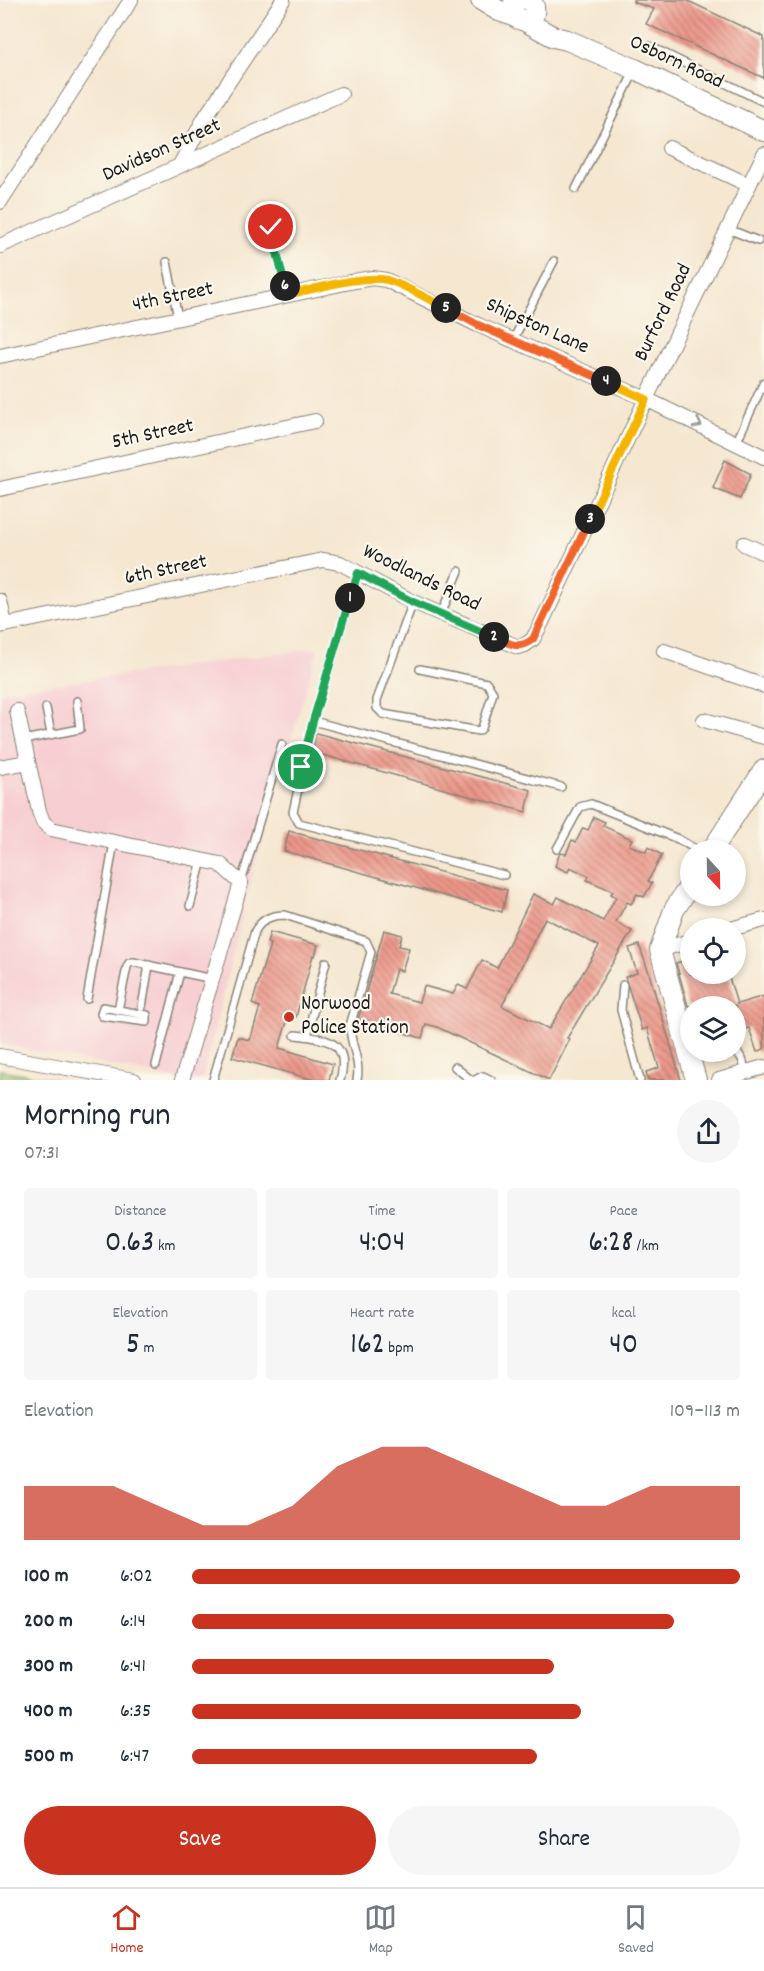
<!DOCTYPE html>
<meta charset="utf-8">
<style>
:root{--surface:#fff;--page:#f6f6f7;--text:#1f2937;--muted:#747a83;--line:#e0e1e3;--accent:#c8321e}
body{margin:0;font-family:Dekko,sans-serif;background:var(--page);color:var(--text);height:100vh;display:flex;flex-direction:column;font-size:22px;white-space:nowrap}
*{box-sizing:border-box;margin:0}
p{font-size:20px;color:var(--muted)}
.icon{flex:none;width:33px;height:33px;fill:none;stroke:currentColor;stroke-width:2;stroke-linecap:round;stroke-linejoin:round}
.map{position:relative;height:1080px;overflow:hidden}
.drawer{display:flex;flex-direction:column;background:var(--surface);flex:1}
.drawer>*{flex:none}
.needle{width:39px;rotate:158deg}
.fabs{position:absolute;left:680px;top:840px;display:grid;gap:12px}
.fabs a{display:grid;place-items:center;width:66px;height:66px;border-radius:50%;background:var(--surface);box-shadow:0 3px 9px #0003;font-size:30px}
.pin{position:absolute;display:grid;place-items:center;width:51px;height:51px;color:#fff;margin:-26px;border:3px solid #fff;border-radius:50%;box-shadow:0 2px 6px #0007}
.km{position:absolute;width:30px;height:30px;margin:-15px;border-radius:50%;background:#222;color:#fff;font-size:16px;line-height:30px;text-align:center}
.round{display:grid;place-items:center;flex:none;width:63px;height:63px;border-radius:32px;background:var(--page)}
.head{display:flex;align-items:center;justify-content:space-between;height:102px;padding:0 24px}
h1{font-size:33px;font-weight:600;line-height:45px}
.metrics{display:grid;grid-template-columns:repeat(3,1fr);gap:9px;height:102px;padding:6px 24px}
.metrics div{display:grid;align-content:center;border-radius:6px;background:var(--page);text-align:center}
.metrics b{font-size:30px;font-weight:600}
.metrics small{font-size:16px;font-weight:400}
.metrics p{font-size:16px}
.chart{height:168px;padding:12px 24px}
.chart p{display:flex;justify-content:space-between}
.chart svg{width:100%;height:108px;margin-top:6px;fill:var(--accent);opacity:.7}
.button{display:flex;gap:12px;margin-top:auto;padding:12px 24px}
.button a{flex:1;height:69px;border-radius:36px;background:var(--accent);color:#fff;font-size:24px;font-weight:600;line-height:69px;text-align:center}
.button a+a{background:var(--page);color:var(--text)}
ul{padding:0 24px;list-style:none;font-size:20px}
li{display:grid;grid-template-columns:96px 72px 1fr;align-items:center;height:45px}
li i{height:15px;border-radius:8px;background:var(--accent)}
.menu{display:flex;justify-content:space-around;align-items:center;height:84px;border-top:2px solid var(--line);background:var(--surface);font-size:16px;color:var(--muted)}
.menu a{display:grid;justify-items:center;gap:3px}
.menu .current{color:var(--accent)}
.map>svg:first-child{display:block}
.built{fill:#f7cfd3}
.park{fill:url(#park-tufts);stroke:#60764c;stroke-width:1.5}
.building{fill:url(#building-back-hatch);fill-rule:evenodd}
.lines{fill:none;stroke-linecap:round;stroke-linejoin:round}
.lane-casing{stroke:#888276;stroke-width:10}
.street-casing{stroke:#888276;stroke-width:16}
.secondary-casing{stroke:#888276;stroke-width:22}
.lane{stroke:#fff;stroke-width:7}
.street{stroke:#fff;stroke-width:14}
.secondary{stroke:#fff;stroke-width:20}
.oneway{stroke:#999}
.split-1-casing{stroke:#fff;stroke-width:12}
.split-2-casing{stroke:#fff;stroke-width:12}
.split-3-casing{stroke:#fff;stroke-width:12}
.split-4-casing{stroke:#fff;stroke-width:12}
.split-5-casing{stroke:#fff;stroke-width:12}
.split-6-casing{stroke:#fff;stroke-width:12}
.split-7-casing{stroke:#fff;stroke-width:12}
.split-1{stroke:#22a559;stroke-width:8}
.split-2{stroke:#22a559;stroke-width:8}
.split-3{stroke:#f0652b;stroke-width:8}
.split-4{stroke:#f5b400;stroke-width:8}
.split-5{stroke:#f0652b;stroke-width:8}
.split-6{stroke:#f5b400;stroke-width:8}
.split-7{stroke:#22a559;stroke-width:8}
.poi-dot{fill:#c8321e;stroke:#fbf7ec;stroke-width:2}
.labels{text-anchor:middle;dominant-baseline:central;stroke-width:4.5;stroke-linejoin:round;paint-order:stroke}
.street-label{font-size:21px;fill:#1c1c1c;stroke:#fbf7ec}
.poi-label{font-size:21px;fill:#1c1c1c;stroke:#fbf7ec;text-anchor:start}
</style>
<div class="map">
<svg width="764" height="1080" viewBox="0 0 764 1080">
<defs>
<pattern id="park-tufts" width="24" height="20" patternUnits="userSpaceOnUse" patternTransform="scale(1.5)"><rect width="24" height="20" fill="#a5d07c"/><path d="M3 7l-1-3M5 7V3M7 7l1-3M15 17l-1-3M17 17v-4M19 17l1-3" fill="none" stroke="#8db26b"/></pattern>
<pattern id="building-back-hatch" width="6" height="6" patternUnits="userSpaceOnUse" patternTransform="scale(1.5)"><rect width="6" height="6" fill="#ec9789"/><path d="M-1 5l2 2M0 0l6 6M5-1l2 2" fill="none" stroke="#be7a6f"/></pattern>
</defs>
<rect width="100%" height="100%" fill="#fbf7ec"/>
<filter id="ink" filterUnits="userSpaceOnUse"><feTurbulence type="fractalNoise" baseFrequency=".0167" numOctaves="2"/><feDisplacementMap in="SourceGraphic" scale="12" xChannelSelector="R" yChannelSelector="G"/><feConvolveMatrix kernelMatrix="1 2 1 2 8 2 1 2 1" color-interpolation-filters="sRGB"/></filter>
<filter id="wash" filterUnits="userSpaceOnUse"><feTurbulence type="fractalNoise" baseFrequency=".008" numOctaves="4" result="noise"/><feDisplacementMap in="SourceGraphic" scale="24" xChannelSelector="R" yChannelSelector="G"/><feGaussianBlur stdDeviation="1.35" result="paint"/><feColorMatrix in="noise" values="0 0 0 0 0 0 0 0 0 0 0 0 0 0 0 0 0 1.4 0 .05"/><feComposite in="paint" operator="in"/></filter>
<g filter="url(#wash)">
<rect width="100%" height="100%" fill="#f5e7d0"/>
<polygon class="built" points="318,648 254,868 202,1080 179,1080 0,1044 0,692"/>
<polygon class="park" points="0,1070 56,1080 0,1080"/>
<g id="blocks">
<g class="building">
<polygon points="633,0 686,0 764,37 764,78 646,24 654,9 633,2"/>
<polygon points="725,460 751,474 740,499 713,488"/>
<polygon points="316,733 531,790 526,812 312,752"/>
<path d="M594,817L605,822L603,826L632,839L629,845L646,852L648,847L662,855L648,881L652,883L644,897L637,894L631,904L627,902L616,922L632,931L567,1038L570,1039L549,1080L437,1027L426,1024L422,1038L358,1020L384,930L402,935L399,946L409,948L402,971L396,969L389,994L419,1002L424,986L453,994L458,985L467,989L482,960L497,968L533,894L554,904L558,897L603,921L616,897L611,894L613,891L587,880L589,876L570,867L568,872L555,866L560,853L566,854L572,840L576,842L583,828L588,830ZM545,918L599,946L549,1029L502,1006Z"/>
<polygon points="289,831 507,890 502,912 284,851"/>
<polygon points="270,932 318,945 315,956 313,955 296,1017 289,1015 279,1048 333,1064 329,1080 314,1080 232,1057 238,1037 250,1040 260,1007 252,1004 270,944 267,943"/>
<polygon points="639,945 648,970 681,1080 648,1080 646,1072 659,1068 647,1028 642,1030 625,977 637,973 629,948"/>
<polygon points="690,959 690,974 728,974 737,1004 764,996 764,1049 757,1052 749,1028 735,1032 735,1006 688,1006 676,963"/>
</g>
</g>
</g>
<g filter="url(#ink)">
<use href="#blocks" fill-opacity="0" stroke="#888276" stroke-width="1.5"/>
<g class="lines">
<defs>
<g id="lane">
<polyline points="649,46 764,102"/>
<polyline points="576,189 634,72"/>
<polyline points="271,227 287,295"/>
<polyline points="728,229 758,241"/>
<polyline points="167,262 178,318"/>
<polyline points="513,340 554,261"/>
<polyline points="736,443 764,382"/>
<polyline points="358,573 313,721 561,787"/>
<polyline points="413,602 377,700 377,708 383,714 479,731 482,728 493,693 487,683 420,669"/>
<polyline points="441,614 459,571"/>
<polyline points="46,708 51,734"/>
<polyline points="313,721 293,812 299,823 504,875"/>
<polyline points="23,740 80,729 77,701"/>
<polyline points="557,849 580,807 591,804 678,839 697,850"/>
<polyline points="241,883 282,744"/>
<polyline points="190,906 202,860"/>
<polyline points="623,985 621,1010 640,1080"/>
<polyline points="87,999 114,842"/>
<polyline points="142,1007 149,965"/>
<polyline points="118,1010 103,1007 101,1014 102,1016 147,1022 147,1015 118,1010 127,967 129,963 133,962 213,979"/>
<path d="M295,1035C327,1038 351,1042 340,1080"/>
<polyline points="307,1036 326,962"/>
<polyline points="715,1059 733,1052 738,1053 742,1059 746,1072"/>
<polyline points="156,1065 180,972"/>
<polyline points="455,1067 471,1080"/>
<path d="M213,1080L255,931C262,919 271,915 285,915L366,941L371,952L350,1026C350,1045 361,1060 357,1080"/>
<polyline points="475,1080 483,1076 491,1080"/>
</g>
<g id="street">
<polyline points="669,148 749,185"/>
<polyline points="180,165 204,119 283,0"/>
<polyline points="0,202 131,0"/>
<polyline points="0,246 341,94"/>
<polyline points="0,356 355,281 372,278 386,280 478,325 646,399 764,457"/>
<polyline points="0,489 315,421"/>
<polyline points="744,544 764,553"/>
<polyline points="0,601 5,625"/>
<polyline points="0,626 323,560 340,563 413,602 518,647 525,645 533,639 542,622 646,399 764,154"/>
<polyline points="664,651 764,686"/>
<polyline points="17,711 39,811 43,822 51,829 220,864 241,883 182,1080"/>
<polyline points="704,720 764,737"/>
<polyline points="0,767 28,762"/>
<polyline points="734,928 764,920"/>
<polyline points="660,950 690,941"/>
<polyline points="0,1056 134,1080"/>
<polyline points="719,1080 764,1067"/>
</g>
<g id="secondary">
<polyline points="481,0 499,11 514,16"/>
<path d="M517,0L513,5L514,16C527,27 542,13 530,0"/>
<polyline points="525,21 554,37 567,40 635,69 764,131"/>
<polyline points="712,850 764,770"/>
<polyline points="690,885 674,910 660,950 696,1080"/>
</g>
</defs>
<use href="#lane" class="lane-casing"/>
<use href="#street" class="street-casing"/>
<use href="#secondary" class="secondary-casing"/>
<use href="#lane" class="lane"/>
<use href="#street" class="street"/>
<use href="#secondary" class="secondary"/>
</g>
<defs><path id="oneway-chevron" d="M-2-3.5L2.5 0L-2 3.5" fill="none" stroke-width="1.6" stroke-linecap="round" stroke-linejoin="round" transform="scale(1.5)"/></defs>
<use class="oneway" href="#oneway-chevron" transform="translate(698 424) rotate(26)"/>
</g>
<g class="lines" filter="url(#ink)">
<defs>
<polyline id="split-1" points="301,767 313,721 350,598"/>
<polyline id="split-2" points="350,598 358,573 413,602 494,637"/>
<path id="split-3" d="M494,637C510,643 518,651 533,639L590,519"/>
<polyline id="split-4" points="590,519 646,399 606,381"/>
<polyline id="split-5" points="446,308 478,325 606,381"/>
<path id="split-6" d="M285,286L287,295C313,290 362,274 387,280C407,286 427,299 446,308"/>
<polyline id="split-7" points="271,227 285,286"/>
</defs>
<use href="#split-1" class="split-1-casing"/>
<use href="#split-2" class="split-2-casing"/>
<use href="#split-3" class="split-3-casing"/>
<use href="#split-4" class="split-4-casing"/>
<use href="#split-5" class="split-5-casing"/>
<use href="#split-6" class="split-6-casing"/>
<use href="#split-7" class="split-7-casing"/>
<use href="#split-1" class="split-1"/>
<use href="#split-2" class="split-2"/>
<use href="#split-3" class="split-3"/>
<use href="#split-4" class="split-4"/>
<use href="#split-5" class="split-5"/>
<use href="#split-6" class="split-6"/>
<use href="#split-7" class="split-7"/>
</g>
<circle class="poi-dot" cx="289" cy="1017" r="6"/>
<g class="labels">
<g class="street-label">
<text transform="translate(676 63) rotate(25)">Osborn Road</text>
<text transform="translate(162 151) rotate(-24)">Davidson Street</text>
<text transform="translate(173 298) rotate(-12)">4th Street</text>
<text transform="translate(664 313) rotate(-64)">Burford Road</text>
<text transform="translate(537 327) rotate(24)">Shipston Lane</text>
<text transform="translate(153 435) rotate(-12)">5th Street</text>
<text transform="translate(166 571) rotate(-12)">6th Street</text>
<text transform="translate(421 579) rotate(26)">Woodlands Road</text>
</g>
<g class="poi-label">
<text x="301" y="1005">Norwood<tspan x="301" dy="24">Police Station</tspan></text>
</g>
</g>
</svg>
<div class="fabs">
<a><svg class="needle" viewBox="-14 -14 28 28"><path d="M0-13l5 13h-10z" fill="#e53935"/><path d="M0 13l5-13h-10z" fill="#747a83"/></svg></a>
<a><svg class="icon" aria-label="locate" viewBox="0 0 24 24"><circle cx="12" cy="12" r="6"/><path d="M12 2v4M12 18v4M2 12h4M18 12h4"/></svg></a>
<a><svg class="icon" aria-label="layers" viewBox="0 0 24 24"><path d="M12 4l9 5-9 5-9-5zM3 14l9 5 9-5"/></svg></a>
</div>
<div class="pin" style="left:301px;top:767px;background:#1e9e55"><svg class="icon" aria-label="arrive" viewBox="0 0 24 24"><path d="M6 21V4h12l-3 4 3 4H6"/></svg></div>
<div class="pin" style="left:271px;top:227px;background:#d93025"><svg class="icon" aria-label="check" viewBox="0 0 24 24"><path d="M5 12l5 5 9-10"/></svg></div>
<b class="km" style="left:350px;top:598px">1</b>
<b class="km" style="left:494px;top:637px">2</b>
<b class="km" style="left:590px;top:519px">3</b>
<b class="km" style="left:606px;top:381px">4</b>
<b class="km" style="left:446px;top:308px">5</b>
<b class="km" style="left:285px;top:286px">6</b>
</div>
<section class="drawer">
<div class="head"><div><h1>Morning run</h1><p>07:31</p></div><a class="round"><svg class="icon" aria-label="share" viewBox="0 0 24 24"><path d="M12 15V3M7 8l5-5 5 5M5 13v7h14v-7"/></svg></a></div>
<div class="metrics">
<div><p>Distance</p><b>0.63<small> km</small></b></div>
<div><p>Time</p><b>4:04</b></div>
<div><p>Pace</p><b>6:28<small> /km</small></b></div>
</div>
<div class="metrics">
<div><p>Elevation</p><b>5<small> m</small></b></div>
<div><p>Heart rate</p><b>162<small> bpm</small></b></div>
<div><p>kcal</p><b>40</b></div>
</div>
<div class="chart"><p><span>Elevation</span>109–113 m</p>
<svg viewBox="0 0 160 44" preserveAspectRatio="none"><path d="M0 44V22L10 22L20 22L30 30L40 38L50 38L60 30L70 14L80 6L90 6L100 14L110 22L120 30L130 30L140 22L150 22L160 22V44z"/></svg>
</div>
<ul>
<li><b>100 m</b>6:02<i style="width:100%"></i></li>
<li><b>200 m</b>6:14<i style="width:88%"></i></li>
<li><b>300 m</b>6:41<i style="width:66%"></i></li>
<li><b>400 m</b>6:35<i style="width:71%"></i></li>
<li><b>500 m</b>6:47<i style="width:63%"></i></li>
</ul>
<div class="button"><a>Save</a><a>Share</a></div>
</section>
<nav class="menu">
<a class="current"><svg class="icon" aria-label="home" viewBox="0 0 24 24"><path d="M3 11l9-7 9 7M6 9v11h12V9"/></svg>Home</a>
<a><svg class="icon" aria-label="map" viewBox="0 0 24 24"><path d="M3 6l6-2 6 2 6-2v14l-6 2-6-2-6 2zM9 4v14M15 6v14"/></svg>Map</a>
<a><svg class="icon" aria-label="saved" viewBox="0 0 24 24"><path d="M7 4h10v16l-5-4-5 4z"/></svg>Saved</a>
</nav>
